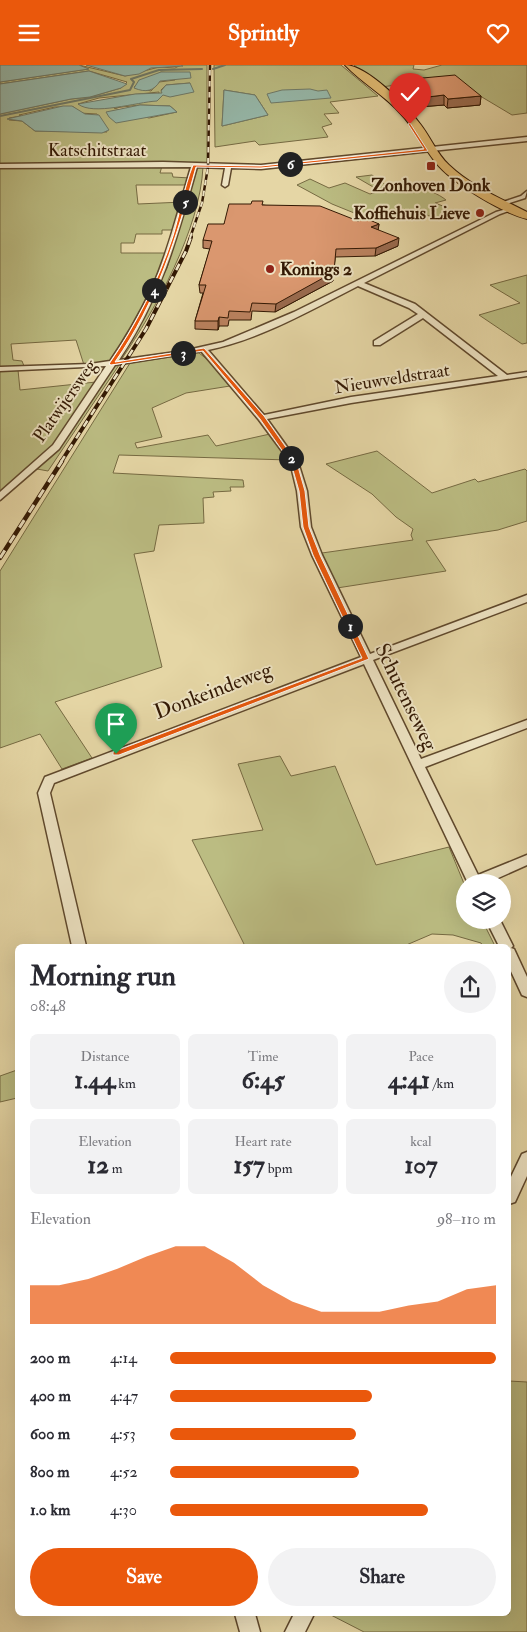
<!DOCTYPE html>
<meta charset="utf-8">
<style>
:root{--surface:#fff;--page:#f2f2f3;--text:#2b2b33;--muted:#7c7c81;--accent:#ea580c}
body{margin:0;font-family:"IM FELL Double Pica",serif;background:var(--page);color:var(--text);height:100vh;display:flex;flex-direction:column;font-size:19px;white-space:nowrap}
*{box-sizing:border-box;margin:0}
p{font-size:16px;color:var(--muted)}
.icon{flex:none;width:28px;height:28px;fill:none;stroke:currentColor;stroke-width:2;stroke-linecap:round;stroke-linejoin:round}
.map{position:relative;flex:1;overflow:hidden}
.drawer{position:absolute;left:15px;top:879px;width:496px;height:672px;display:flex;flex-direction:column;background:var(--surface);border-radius:8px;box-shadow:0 5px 20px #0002}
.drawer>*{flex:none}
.fabs{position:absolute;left:456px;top:809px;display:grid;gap:10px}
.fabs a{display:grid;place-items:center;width:55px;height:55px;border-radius:50%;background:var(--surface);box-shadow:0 5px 20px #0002;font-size:25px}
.pin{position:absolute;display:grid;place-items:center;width:42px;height:42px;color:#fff;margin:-51px -21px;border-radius:50% 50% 50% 0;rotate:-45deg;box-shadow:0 0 5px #0007}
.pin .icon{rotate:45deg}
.km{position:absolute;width:25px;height:25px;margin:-12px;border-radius:50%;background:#222;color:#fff;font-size:14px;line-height:25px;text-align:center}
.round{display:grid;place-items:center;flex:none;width:52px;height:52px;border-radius:26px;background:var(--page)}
.headline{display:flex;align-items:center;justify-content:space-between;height:85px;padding:0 15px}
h1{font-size:28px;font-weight:700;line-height:38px}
.metrics{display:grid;grid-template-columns:repeat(3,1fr);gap:8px;height:85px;padding:5px 15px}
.metrics div{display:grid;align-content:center;border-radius:8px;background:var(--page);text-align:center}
.metrics b{font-size:25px;font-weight:700}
.metrics small{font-size:14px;font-weight:400}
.metrics p{font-size:14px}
.chart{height:140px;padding:10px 15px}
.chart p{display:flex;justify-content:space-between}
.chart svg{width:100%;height:90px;margin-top:5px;fill:var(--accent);opacity:.7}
.button{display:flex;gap:10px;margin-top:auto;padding:10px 15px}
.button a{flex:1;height:58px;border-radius:30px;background:var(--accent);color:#fff;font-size:20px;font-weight:700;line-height:58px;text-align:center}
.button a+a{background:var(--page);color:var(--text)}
ul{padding:0 15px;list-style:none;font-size:16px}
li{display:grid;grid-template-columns:80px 60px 1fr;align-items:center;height:38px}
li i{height:12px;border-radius:6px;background:var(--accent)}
header{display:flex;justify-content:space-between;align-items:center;height:65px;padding:0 15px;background:var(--accent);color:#fff;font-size:22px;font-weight:700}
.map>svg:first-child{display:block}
.green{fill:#bbbc82;stroke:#766a42;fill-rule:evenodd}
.water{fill:#96b9ab;stroke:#6e7968}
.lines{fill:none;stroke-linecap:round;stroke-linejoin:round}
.stream{stroke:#6e7968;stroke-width:2}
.minor-casing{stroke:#5f482c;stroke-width:3}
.primary-casing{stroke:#321803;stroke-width:2}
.minor{fill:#eee4c4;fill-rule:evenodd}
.primary{fill:#e2bb72;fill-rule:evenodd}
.rail-far2-casing{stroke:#321803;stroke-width:2.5}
.rail-far1-casing{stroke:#321803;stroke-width:4}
.rail-casing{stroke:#321803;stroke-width:4.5}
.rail-far2{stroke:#eee4c4;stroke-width:2;stroke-dasharray:5.5;stroke-linecap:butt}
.rail-far1{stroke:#eee4c4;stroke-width:2.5;stroke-dasharray:7;stroke-linecap:butt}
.rail{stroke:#eee4c4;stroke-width:3;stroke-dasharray:9;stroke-linecap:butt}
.wall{fill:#bb825f;stroke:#321803}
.shaded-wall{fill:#996a4e;stroke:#321803}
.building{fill:#da976f;stroke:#321803}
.route{fill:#ea580c;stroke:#fff}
.poi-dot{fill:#8f2418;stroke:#eee4c4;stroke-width:2}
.labels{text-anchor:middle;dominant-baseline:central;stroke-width:4;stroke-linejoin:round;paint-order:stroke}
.far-street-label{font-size:18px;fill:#321803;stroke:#eee4c4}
.far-poi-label{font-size:18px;font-weight:bold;fill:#321803;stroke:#eee4c4}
.street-label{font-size:21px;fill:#321803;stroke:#eee4c4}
</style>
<header><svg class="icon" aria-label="menu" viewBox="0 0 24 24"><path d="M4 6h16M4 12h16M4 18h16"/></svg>Sprintly<svg class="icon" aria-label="heart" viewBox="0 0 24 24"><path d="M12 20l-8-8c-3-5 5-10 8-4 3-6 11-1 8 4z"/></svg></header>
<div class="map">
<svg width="527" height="1567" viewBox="0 0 527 1567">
<rect width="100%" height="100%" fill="#e5d6a5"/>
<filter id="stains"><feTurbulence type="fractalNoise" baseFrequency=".004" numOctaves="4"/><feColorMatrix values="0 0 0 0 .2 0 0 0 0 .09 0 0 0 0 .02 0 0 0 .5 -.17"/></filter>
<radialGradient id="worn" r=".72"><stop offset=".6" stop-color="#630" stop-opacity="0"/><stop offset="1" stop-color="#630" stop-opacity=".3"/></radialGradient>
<g class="green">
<path d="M79,0L125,11L159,2L175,3L181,0H207V99H0V49L71,34L90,32L121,23L127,17L89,6L0,19V17L88,4ZM161,7L171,8L175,15L159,17L151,26L134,22C145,11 150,14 161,7ZM190,18L186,27L173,31L163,29L161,25L166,20ZM159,27L158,35L127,38L118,42L78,39L99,33ZM140,40L170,41L177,47L149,53L114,43ZM55,42H74L79,48L97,49L107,67L35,66L22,56L9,55V53L21,51L19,50Z"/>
<path d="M214,0H341L378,31L330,37L339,48L324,49L332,59L322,62L328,72L259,80L255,76L215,82ZM224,25L255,30L268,50L222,61Z"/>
<polygon points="354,0 414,0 413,4 424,5 442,0 527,0 527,48 512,50 450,13 381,22"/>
<polygon points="162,101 160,108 172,108 173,112 190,113 188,120 136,120 138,139 183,137 175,165 162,165 162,169 136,169 134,178 121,178 121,188 166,188 141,247 110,296 84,300 76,275 11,279 13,295 22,296 24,301 0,302 0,102"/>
<path d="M203,102C200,164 156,244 121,295H117L167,203L197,103Z"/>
<path d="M372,110L393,125L410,122L414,124C423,122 439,129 446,135L435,138L448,143L442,146L447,148L435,153L418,147L396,155L382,149L369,154L332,139L297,120L310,114L329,123L345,118L370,129L380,126L356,112Z"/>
<polygon points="527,210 527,278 522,279 479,250 520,238 490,220"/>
<polygon points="199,288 212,298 230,321 186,328 152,343 162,372 135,378 137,383 208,370 216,381 270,369 289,395 119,390 113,408 243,415 244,422 230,422 231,426 213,427 214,432 203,433 204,458 159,460 154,486 134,489 162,602 55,637 92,693 62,704 40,669 0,683 0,506 130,298"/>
<polygon points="119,300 48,406 37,404 52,390 112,301"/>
<polygon points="18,305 20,325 96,317 51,383 0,428 0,306"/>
<polygon points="377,386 432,428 475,414 478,417 525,404 527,406 527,456 498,465 426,476 446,506 337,523 322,488 413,475 411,470 413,464 396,452 372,429 326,399"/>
<polygon points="280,691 291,711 335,701 376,800 449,782 465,821 465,855 482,855 495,881 483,881 481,878 453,870 432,869 404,881 245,881 192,775 263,765 238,699"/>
<polygon points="17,1005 17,1033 0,1037 0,1011"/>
<polygon points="509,1316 527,1317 527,1567 364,1567 329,1549 509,1549"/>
</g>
<g class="water">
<polygon points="0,0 79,0 89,4 0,17"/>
<polygon points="86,0 181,0 183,1 151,3 139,9 125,11"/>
<polygon points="89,6 127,19 121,23 90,32 71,34 0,49 0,19"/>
<path d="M161,7H190L191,13L160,16C154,26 146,28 134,23L139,15Z"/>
<path d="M190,18L194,27L170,32L163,30L157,36C137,37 93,51 78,39L135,29L162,28L161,26L166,20Z"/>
<polygon points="310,24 318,26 327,25 331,33 271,38 267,29 282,25"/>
<polygon points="224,25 255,30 268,50 222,61"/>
<polygon points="140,40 170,41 177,47 116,58 109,52 106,47"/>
<polygon points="63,41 72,41 85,49 99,50 109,65 102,68 35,66 22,56 7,54"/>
</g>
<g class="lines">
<g class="stream">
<polyline points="213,4 225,0"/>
<polyline points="0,51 130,25 134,17 131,14 159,5 202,4"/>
</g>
<defs>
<g id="minor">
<path d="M527,72V76L261,104L231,103L228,120L225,122L222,120L225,103L197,102C177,174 161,232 119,295L183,286L223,277L294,247L496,147L514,142V144L500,149L364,218L415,239L507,310L527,307V311L351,338L267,354L298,397L307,426L311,462L322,490L370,589L527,530V537L373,595L421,694L527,655V663L425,702L478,810L527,790V800L487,818H468L364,599L54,718L50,728L86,881H72L38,728L45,712L361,592L312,490L301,462L297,426L290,397L259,355L201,286L115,300L59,384L0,435V427L53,380L106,301L0,306V302L90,299L110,296C126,273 140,248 152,223C169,184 179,142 191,102L0,103V99L163,97L261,100ZM358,221L409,243L418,249L374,276V280H380L423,253L498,311L351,332L264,350L208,285C261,274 311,245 358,221Z"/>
<polygon points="527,126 525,133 500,141 497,139 521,131"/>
<polygon points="486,855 500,855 513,881 511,883 514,884 527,912 527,932 522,930 509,902 509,881 499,881"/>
<polygon points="527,1087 527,1111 515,1137 509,1139 509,1116 522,1089"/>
<polygon points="235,1549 255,1549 260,1567 240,1567"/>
<polygon points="294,1549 314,1549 305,1567 285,1567"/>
</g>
<path id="primary" d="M345,0C367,0 407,41 421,60C431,73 437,89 449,100C471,121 500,133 527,147V154C502,148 452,118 436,98C423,82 415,63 400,48C384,30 361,17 345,0Z"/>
</defs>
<use href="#minor" class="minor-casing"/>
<use href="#primary" class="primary-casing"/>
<use href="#minor" class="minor"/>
<use href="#primary" class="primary"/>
<defs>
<polyline id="rail-far2" points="190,173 202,138 208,102 210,0"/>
<polyline id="rail-far1" points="61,397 146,264 186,186 191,172"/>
<polyline id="rail" points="0,493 62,396"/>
</defs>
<use href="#rail-far2" class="rail-far2-casing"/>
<use href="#rail-far1" class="rail-far1-casing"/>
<use href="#rail" class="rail-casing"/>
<use href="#rail-far2" class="rail-far2"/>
<use href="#rail-far1" class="rail-far1"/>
<use href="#rail" class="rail"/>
</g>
<g class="wall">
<polygon points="401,15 481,31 480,40 447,43 444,40 419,42 400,24"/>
<polygon points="263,140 358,156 379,159 378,165 398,181 375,191 335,192 333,216 275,247 252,246 251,255 229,255 228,261 219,261 218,265 195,264 195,256 203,228 200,228 199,220 210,184 203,183 203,175 224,159"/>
</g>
<g class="shaded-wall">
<polygon points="444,30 444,40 419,42 420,33"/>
<polygon points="481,31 480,40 447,43 448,34"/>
<polygon points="379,159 378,166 371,162"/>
<polygon points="399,173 398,181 375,191 376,183"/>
<polygon points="335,192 333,216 275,247 276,239"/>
<polygon points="219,252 219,261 218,265 218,256"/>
</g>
<g class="building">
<polygon points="455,10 481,31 448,34 444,30 420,33 401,15"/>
<polygon points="252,136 263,136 262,140 320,141 358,156 365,153 379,159 371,162 399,173 376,183 336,184 334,207 276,239 252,238 250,247 229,246 228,253 219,252 218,256 195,256 206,220 199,220 212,176 203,175 208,159 224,159 229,139 251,139"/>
</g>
<path class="route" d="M410,58L428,86L261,103L196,102C177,171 157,237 115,297L204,283L264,351L297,398L305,426L309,462L320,490L369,594L119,690H113V687L362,593L313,490L303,462L299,426L291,398L260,354L203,286L111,300L109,299C136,260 158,217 173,171C180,148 184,123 193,100L261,101L424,84L408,59Z"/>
<g class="poi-dot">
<rect x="426" y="96" width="10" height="10" rx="2.5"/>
<circle cx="480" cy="148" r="5"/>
<circle cx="270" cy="204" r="5"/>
</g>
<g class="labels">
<g class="far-street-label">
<text x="97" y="85">Katschitstraat</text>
<text transform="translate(392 314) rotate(-9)">Nieuwveldstraat</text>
<text transform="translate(65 336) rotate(-55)">Platwijersweg</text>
</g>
<g class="far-poi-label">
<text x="431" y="120">Zonhoven Donk</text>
<text x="470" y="148" text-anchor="end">Koffiehuis Lieve</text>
<text x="280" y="204" text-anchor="start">Konings 2</text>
</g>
<g class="street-label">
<text transform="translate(213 626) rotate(-21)">Donkeindeweg</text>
<text transform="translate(406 632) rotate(64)">Schutenseweg</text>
</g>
</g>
<rect width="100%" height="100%" filter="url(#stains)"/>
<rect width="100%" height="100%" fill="url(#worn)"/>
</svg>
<div class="fabs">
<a><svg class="icon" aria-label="layers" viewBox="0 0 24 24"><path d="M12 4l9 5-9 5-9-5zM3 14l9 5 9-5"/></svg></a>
</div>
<div class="pin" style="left:116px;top:689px;background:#1e9e55"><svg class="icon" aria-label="arrive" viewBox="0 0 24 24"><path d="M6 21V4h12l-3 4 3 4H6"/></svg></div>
<div class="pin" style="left:410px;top:59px;background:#d93025"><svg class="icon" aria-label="check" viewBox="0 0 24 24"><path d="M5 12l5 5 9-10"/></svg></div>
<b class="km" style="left:350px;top:561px">1</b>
<b class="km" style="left:291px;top:393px">2</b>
<b class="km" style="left:183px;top:288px">3</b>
<b class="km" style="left:154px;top:225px">4</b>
<b class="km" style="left:185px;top:137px">5</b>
<b class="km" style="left:290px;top:99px">6</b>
<section class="drawer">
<div class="headline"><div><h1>Morning run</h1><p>08:48</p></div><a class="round"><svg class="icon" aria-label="share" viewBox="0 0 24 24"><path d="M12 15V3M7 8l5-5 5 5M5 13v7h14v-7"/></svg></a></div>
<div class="metrics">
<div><p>Distance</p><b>1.44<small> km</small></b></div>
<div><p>Time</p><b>6:45</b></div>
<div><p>Pace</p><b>4:41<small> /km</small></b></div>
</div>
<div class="metrics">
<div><p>Elevation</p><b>12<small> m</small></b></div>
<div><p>Heart rate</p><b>157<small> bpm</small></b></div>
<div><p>kcal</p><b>107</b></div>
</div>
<div class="chart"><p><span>Elevation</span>98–110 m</p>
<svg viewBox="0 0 160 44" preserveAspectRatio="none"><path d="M0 44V25L10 25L20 22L30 17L40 11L50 6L60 6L70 14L80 25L90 33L100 38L110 38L120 38L130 35L140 33L150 27L160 25V44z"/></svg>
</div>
<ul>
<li><b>200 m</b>4:14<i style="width:100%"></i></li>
<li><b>400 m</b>4:47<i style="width:62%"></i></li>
<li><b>600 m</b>4:53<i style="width:57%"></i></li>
<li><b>800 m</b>4:52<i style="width:58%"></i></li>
<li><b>1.0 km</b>4:30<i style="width:79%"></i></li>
</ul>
<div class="button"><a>Save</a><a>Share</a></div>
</section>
</div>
